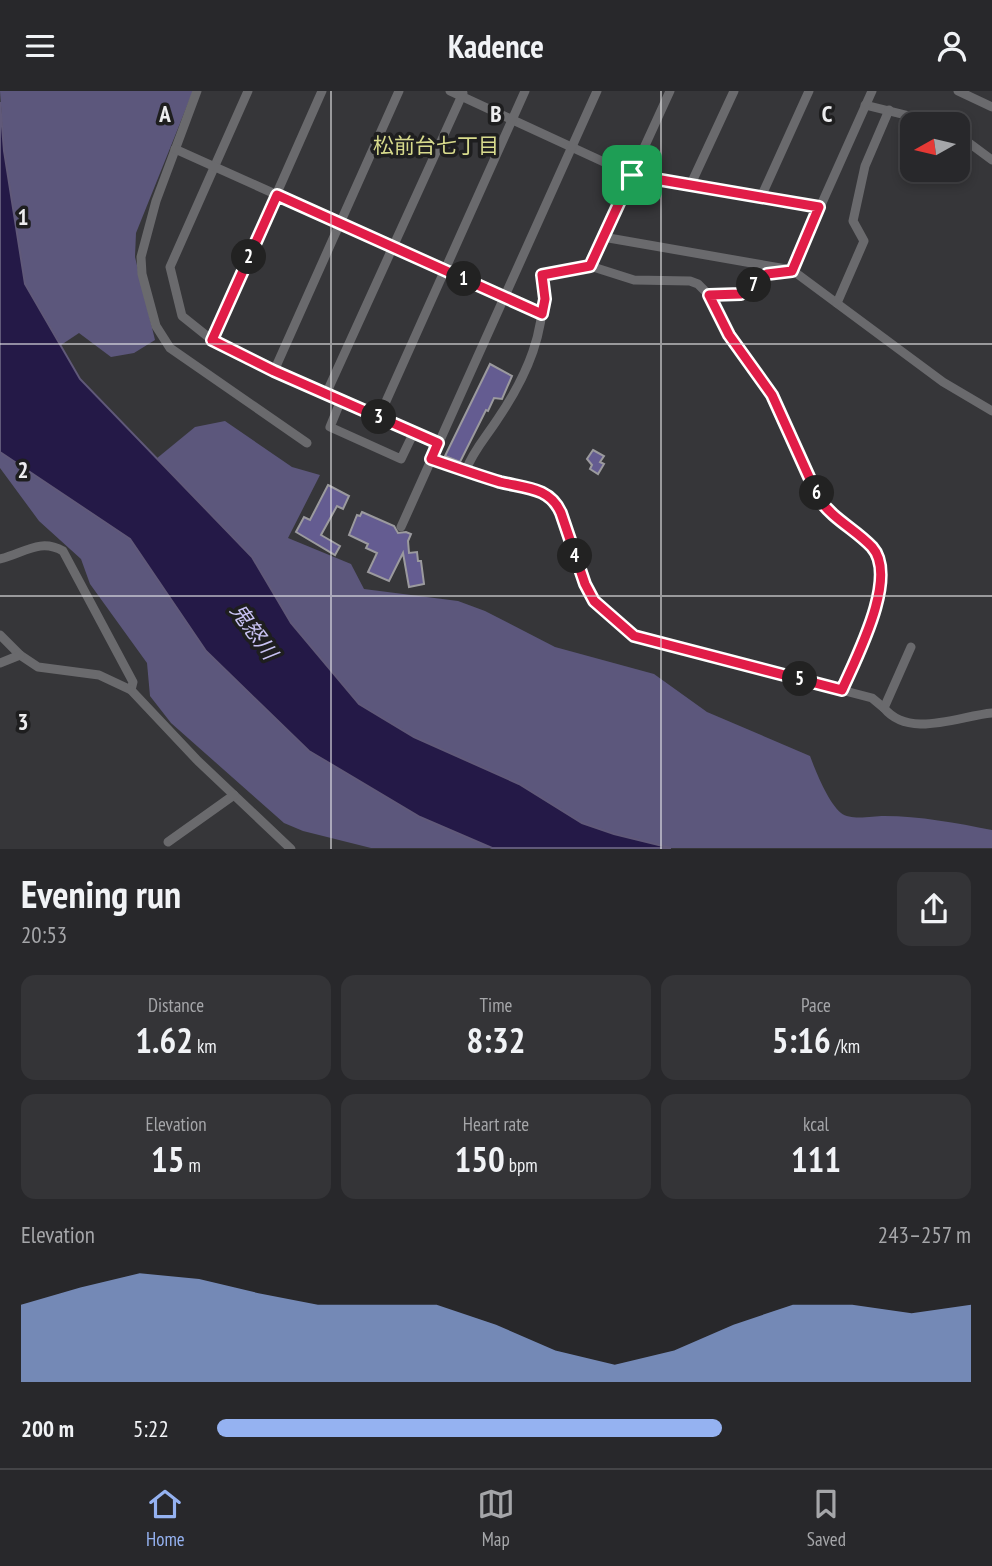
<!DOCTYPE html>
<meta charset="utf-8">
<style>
:root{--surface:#28282b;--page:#343437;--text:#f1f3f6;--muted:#a5a6a9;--line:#444447;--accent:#95b2f1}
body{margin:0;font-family:"PT Sans Narrow","Noto Sans JP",sans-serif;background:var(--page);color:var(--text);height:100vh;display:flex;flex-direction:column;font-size:26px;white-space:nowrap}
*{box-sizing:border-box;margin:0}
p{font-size:23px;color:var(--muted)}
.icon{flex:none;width:38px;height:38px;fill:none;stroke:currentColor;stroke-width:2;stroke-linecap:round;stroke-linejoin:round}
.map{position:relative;height:758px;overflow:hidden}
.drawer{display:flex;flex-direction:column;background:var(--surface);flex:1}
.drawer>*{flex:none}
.needle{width:46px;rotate:262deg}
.controls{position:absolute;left:900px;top:21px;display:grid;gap:14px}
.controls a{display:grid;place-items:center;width:70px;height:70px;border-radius:14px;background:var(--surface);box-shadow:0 4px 10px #0003,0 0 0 2px var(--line);font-size:35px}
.pin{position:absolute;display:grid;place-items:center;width:60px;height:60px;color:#fff;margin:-30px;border-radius:14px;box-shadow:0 4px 10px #0006}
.km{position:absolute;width:35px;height:35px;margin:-18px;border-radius:50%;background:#222;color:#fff;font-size:19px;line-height:35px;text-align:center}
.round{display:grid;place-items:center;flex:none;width:74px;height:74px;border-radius:14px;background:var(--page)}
.headline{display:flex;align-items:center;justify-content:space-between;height:119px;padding:0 21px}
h1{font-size:38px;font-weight:800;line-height:52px}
.metrics{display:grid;grid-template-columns:repeat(3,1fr);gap:10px;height:119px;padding:7px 21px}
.metrics div{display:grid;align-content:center;border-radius:14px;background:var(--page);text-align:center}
.metrics b{font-size:35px;font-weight:800}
.metrics small{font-size:19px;font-weight:400}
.metrics p{font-size:19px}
.chart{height:196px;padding:14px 21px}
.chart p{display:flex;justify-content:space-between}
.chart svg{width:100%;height:126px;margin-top:7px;fill:var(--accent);opacity:.7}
ul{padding:0 21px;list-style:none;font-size:23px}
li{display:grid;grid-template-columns:112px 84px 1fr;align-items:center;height:52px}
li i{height:18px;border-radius:9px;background:var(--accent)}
header{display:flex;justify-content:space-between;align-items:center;height:91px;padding:0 21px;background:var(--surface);font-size:32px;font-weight:800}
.menu{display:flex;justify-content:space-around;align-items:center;height:98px;border-top:2px solid var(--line);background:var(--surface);font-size:19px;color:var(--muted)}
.menu a{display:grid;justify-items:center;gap:4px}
.menu .selected{color:var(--accent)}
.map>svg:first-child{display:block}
.green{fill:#5c577c}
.water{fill:#241947;stroke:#605979;stroke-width:2}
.building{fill:#645c91;stroke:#9b9a9e;stroke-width:2}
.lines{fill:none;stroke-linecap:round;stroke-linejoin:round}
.minor{stroke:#6a6a6d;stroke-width:9}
.route-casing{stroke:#fff;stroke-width:14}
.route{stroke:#e11d48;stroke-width:9}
.grid{fill:none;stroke:#ededef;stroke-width:2;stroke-opacity:0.55}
.labels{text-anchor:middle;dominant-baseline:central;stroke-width:7;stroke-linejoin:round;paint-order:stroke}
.neighbourhood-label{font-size:21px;fill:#d8db8c;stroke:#1e1e1f}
.water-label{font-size:21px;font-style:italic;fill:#c8c2f3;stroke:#1e1e1f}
.grid-label{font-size:23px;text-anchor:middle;font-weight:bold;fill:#ededef;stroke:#1e1e1f;stroke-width:7;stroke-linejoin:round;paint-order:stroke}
</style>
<header><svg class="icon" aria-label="menu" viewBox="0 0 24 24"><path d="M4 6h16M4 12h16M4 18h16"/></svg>Kadence<svg class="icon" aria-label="person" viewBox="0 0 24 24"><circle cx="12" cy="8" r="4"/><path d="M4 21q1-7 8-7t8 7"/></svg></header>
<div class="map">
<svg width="992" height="758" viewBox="0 0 992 758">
<rect width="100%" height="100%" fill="#363639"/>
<g class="green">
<polygon points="0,0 193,0 136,142 135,166 155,249 134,262 111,266 79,242 61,254 25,193 4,60"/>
<path d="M225,330L292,376L320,384L288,447L351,473L364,498L458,510L485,520L555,556L654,583L707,621L810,665C816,681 828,711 841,722C851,730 872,725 884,725C920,725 956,732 992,739V757H671L614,743L582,732L519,693L414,646L359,613L291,532L252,466L156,368L195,336Z"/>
<polygon points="0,361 130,448 206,560 384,704 420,726 492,757 371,757 303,740 284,732 171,632 150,605 147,572 90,493 81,468 39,430 0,377"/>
</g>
<polygon class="water" points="0,11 4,60 25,193 80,288 252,466 291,532 359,613 414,646 519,693 582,732 614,743 671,757 492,757 420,726 309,660 206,560 130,448 0,361"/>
<g class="building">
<polygon points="490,273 512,285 502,308 494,307 488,320 486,319 460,371 445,365"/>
<polygon points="593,359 604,365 600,371 604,373 598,383 590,378 592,374 587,368"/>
<polygon points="328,394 349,405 343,418 337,415 321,444 340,455 335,464 296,441 304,426 310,429"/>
<polygon points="362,421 394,435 398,442 406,441 411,443 408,450 409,462 417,461 418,470 421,470 424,493 409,496 403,462 389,490 368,481 377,462 366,457 368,453 349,444 357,424 360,425"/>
</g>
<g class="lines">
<g class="minor">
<polyline points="197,0 156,110 141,166 142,183 156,235 170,257 307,352"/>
<polyline points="248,0 170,176 182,225 212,249 274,280 438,352"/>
<polyline points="450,0 632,84 819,116"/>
<polyline points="958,0 992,16"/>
<polyline points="865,14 942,33"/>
<polyline points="957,43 992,69"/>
<polyline points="175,58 542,223"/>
<polyline points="690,95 734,0"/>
<polyline points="761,106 809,0"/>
<polyline points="603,146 792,179 943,291 992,320"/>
<polyline points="590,175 670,0"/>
<polyline points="709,204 741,203 767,183 792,179 872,0"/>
<polyline points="837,212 864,150 853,130 865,75 889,19"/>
<polyline points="212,249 322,0"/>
<polyline points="274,280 399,0"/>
<polyline points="326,303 463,2"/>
<polyline points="341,309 330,336 401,368 414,341"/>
<polyline points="379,326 525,0"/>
<path d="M431,368C454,376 477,385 500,391C524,397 550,396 561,422L585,493L594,511L634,545L872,607L884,617"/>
<path d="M466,379C473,360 486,346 497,329C527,285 548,238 542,184L590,175L634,189L690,190L698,193L709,204L729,244L772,304L819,408C834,428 855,438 872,456C899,486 856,567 842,599"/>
<polyline points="401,436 597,0"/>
<path d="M0,468C24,462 40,447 63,460L133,591L131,599"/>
<polyline points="0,544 20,564 38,576 99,584 131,599 198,670 291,758"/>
<path d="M911,556L884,617C909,648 959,625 992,622"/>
<polyline points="0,572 20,564"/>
<polyline points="168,751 234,704"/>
</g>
</g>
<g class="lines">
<defs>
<path id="route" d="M632,84L819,116L792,180L767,183L741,203L709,204L729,244L772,304L819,408C834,429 855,438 872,456C899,486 856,567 842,599L634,545L594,510L585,493L561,422C550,396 524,397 500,391C477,384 454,376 431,368L438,352L274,280L212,249L277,104L542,223L545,208L542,184L590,175Z"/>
</defs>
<use href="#route" class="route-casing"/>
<use href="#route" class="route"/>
</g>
<path class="grid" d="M331,0V758M661,0V758M0,253H992M0,505H992"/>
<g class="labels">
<g class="neighbourhood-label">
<text x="436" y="54">松前台七丁目</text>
</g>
<g class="water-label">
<text transform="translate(254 540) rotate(54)">鬼怒川</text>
</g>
</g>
<g class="grid-label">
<text x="165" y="31">A</text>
<text x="496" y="31">B</text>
<text x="827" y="31">C</text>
<text x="23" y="134">1</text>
<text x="23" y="387">2</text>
<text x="23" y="639">3</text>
</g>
</svg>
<div class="controls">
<a><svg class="needle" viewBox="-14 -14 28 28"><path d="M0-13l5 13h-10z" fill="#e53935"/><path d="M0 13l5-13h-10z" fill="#a5a6a9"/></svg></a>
</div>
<div class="pin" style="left:632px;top:84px;background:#1e9e55"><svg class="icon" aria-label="arrive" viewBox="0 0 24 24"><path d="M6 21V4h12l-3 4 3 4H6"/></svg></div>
<b class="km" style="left:464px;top:188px">1</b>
<b class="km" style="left:249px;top:166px">2</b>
<b class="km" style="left:379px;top:326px">3</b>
<b class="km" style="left:575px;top:465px">4</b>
<b class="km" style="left:800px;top:588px">5</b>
<b class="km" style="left:817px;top:402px">6</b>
<b class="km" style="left:754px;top:194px">7</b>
</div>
<section class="drawer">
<div class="headline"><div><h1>Evening run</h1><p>20:53</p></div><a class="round"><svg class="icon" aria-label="share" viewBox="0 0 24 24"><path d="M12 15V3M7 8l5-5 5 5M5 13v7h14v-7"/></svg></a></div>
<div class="metrics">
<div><p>Distance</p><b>1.62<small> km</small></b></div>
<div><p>Time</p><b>8:32</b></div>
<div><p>Pace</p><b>5:16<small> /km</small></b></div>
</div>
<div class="metrics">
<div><p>Elevation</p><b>15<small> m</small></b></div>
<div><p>Heart rate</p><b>150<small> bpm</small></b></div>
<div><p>kcal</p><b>111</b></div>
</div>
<div class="chart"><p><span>Elevation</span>243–257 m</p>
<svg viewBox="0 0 160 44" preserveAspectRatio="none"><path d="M0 44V17L10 11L20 6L30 8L40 13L50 17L60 17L70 17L80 24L90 33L100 38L110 33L120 24L130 17L140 17L150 20L160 17V44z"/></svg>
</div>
<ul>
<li><b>200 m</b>5:22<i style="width:67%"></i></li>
</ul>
</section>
<nav class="menu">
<a class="selected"><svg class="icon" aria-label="home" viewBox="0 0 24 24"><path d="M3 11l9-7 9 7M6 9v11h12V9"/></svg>Home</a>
<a><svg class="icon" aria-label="map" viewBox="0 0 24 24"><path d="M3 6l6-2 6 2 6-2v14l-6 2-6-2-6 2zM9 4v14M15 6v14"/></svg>Map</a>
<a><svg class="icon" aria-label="saved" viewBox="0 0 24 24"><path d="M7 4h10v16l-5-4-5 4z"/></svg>Saved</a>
</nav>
